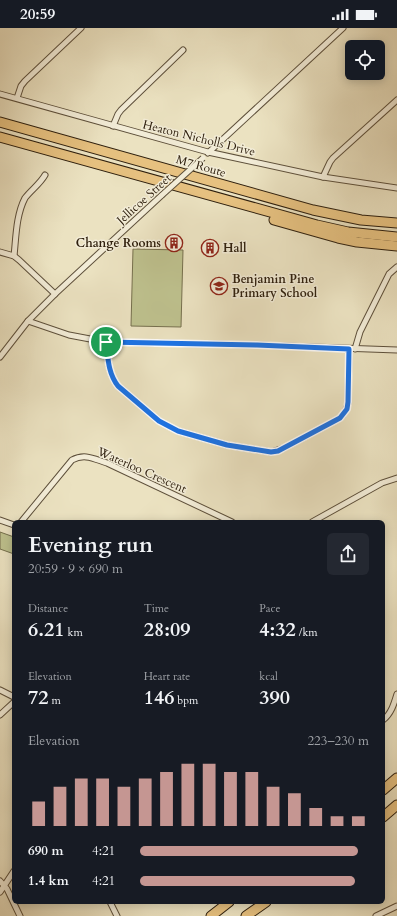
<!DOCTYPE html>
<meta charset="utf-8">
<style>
:root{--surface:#171b24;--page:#242831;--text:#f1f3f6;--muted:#9ea1a6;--accent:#c59692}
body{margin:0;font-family:Cardo,serif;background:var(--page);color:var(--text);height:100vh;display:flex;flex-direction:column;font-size:15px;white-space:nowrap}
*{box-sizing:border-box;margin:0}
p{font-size:13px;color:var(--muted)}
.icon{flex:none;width:22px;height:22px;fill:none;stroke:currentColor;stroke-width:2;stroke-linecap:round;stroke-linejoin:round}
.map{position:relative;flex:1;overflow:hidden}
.details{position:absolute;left:12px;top:492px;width:373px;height:384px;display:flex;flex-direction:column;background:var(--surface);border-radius:6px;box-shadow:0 2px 10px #0003}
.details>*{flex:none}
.buttons{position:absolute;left:345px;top:12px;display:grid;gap:8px}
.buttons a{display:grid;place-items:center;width:40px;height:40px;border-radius:6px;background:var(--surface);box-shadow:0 2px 10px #0003;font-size:20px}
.pin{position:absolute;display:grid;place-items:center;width:34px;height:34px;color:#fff;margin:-17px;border:2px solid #fff;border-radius:50%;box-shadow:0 1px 4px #0007}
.round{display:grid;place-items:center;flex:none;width:42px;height:42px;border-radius:6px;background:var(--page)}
.headline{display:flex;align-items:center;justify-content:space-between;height:68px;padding:0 16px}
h1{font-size:22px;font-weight:800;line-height:30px}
.metrics{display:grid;grid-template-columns:repeat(3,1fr);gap:6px;height:68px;padding:4px 16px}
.metrics div{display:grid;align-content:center}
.metrics b{font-size:20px;font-weight:800}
.metrics small{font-size:11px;font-weight:400}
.metrics p{font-size:11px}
.chart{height:112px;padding:8px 16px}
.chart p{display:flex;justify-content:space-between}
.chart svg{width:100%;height:72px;margin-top:4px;stroke:var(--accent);stroke-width:6}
ul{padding:0 16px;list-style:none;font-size:13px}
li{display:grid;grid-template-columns:64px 48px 1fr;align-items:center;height:30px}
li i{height:10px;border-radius:5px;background:var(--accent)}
.status{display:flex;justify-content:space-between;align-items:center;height:28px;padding:0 20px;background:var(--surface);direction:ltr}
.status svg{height:11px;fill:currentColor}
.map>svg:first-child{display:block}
.green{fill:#bec18e;stroke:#76704e}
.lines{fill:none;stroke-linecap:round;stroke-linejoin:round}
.street-casing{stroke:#5e503b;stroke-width:7}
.highway-casing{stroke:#2f200e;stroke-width:11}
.street{stroke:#f2ecd7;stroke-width:5}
.highway{stroke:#e6c180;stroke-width:9}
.street-bridge-casing{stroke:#5e503b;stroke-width:7;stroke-linecap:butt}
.street-bridge{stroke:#f2ecd7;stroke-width:5}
.route-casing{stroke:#fff;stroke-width:8}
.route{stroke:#1a73e8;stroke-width:5}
.labels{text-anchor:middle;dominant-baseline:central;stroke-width:3;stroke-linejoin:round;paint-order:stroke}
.street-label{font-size:12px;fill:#2f200e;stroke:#f2ecd7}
.poi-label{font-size:12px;font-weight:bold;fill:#2f200e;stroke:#f2ecd7;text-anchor:start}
</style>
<div class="status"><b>20:59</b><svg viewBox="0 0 49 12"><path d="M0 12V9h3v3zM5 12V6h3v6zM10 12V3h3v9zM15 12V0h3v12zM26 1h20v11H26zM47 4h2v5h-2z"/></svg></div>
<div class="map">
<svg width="397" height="888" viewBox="0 0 397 888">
<rect width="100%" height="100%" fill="#ebe2c1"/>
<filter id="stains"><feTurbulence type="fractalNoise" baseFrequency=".005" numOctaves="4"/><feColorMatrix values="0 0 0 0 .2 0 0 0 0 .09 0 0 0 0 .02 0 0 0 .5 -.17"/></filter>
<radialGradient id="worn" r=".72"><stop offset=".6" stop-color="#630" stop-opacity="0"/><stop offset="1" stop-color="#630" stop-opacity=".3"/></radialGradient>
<g class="green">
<polygon points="133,221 183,222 181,299 131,298"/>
<polygon points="0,504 14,509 14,526 0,521"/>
</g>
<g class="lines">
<defs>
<g id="street">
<polyline points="0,66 208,124 323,149 397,160"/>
<polyline points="17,70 21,58 25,53 81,0"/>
<polyline points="113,98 118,86 121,82 183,22"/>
<polyline points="208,125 343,0"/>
<polyline points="323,149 330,134 333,130 397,72"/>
<polyline points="0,224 14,228 19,232 55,266"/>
<path d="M14,228C16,210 16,187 25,170C31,162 40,156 45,147"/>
<polyline points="28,293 69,307 106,314 257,317 397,322"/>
<path d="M106,314C108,330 108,345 118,358L159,393L178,403L227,417L271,424L284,420L340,390C345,385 347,381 348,375L349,321"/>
<polyline points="355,321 360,304 389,246 397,239"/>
<polyline points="0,329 28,293 55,266 162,167"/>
<polyline points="0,492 14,497"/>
<path d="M21,494L72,432C85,425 94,431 107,435L232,494"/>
<polyline points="312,494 382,455 397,450"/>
<polyline points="0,662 14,669"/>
<polyline points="0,687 14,674"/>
<path d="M383,692C391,686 394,676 397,666"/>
<polyline points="0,853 7,861 20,888"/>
<polyline points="0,864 14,843"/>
<polyline points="110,874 117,888"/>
<polyline points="376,888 397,878"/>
</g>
<g id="highway">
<polyline points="0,94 313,182 361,192 397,195"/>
<polyline points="0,109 317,197 348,204 397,209"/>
<polyline points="274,192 338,210 357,214 397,218"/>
<polyline points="383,762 397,750"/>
<polyline points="383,789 397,777"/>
<polyline points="211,888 229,874"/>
<polyline points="246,888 266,874"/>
</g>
</defs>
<use href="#street" class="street-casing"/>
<use href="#highway" class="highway-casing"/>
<use href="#street" class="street"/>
<use href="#highway" class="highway"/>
<defs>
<polyline id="street-bridge" points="162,167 203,130"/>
</defs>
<use href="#street-bridge" class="street-bridge-casing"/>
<use href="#street-bridge" class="street-bridge"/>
</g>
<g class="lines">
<defs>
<path id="route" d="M106,314L257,317L349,321L348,374L347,381L340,390L278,423L271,424L227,417L178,403L159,393L118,358C108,345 108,330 106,314Z"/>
</defs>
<use href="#route" class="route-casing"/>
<use href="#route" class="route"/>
</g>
<defs>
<symbol id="building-ring" viewBox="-11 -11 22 22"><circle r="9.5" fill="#f2ecd7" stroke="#8f2418" stroke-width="1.5"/><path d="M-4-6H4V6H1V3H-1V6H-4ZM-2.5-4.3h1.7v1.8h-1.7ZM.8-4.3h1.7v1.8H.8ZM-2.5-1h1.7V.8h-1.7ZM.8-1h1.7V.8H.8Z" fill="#8f2418"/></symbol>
<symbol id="school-ring" viewBox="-11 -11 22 22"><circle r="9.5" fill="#f2ecd7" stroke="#8f2418" stroke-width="1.5"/><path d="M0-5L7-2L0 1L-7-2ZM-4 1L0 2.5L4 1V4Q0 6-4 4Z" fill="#8f2418"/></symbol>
</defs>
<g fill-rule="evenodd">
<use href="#building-ring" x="164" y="205" width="20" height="20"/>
<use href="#building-ring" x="200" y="210" width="20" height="20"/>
<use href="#school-ring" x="209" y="248" width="20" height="20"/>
</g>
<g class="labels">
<g class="street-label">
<text transform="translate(199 110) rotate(14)">Heaton Nicholls Drive</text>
<text transform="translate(201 138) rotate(16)">M7 Route</text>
<text transform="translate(144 171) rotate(-42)">Jellicoe Street</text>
<text transform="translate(142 442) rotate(24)">Waterloo Crescent</text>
</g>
<g class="poi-label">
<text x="161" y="215" text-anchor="end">Change Rooms</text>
<text x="223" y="220">Hall</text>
<text x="232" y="251">Benjamin Pine<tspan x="232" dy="14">Primary School</tspan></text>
</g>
</g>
<rect width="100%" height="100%" filter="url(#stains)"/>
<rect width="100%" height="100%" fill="url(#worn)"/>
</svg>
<div class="buttons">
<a><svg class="icon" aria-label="locate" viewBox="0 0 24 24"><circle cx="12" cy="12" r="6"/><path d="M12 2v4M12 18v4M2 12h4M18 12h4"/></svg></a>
</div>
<div class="pin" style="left:106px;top:314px;background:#1e9e55"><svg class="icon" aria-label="arrive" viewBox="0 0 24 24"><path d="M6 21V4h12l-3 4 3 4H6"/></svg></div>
<section class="details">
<div class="headline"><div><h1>Evening run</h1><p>20:59 · 9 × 690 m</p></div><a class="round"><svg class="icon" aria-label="share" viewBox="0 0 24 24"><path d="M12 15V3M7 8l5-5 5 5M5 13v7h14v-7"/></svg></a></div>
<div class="metrics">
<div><p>Distance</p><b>6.21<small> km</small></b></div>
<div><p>Time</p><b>28:09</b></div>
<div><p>Pace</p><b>4:32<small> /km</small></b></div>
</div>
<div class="metrics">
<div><p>Elevation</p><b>72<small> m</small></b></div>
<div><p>Heart rate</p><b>146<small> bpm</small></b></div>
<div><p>kcal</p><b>390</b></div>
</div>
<div class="chart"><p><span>Elevation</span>223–230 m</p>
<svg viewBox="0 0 160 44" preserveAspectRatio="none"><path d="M5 44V29M15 44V20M25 44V15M35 44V15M45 44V20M55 44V15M65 44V11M75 44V6M85 44V6M95 44V11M105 44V11M115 44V20M125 44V24M135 44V33M145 44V38M155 44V38"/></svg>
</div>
<ul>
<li><b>690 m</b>4:21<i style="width:95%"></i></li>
<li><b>1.4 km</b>4:21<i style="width:94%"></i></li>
</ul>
</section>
</div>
